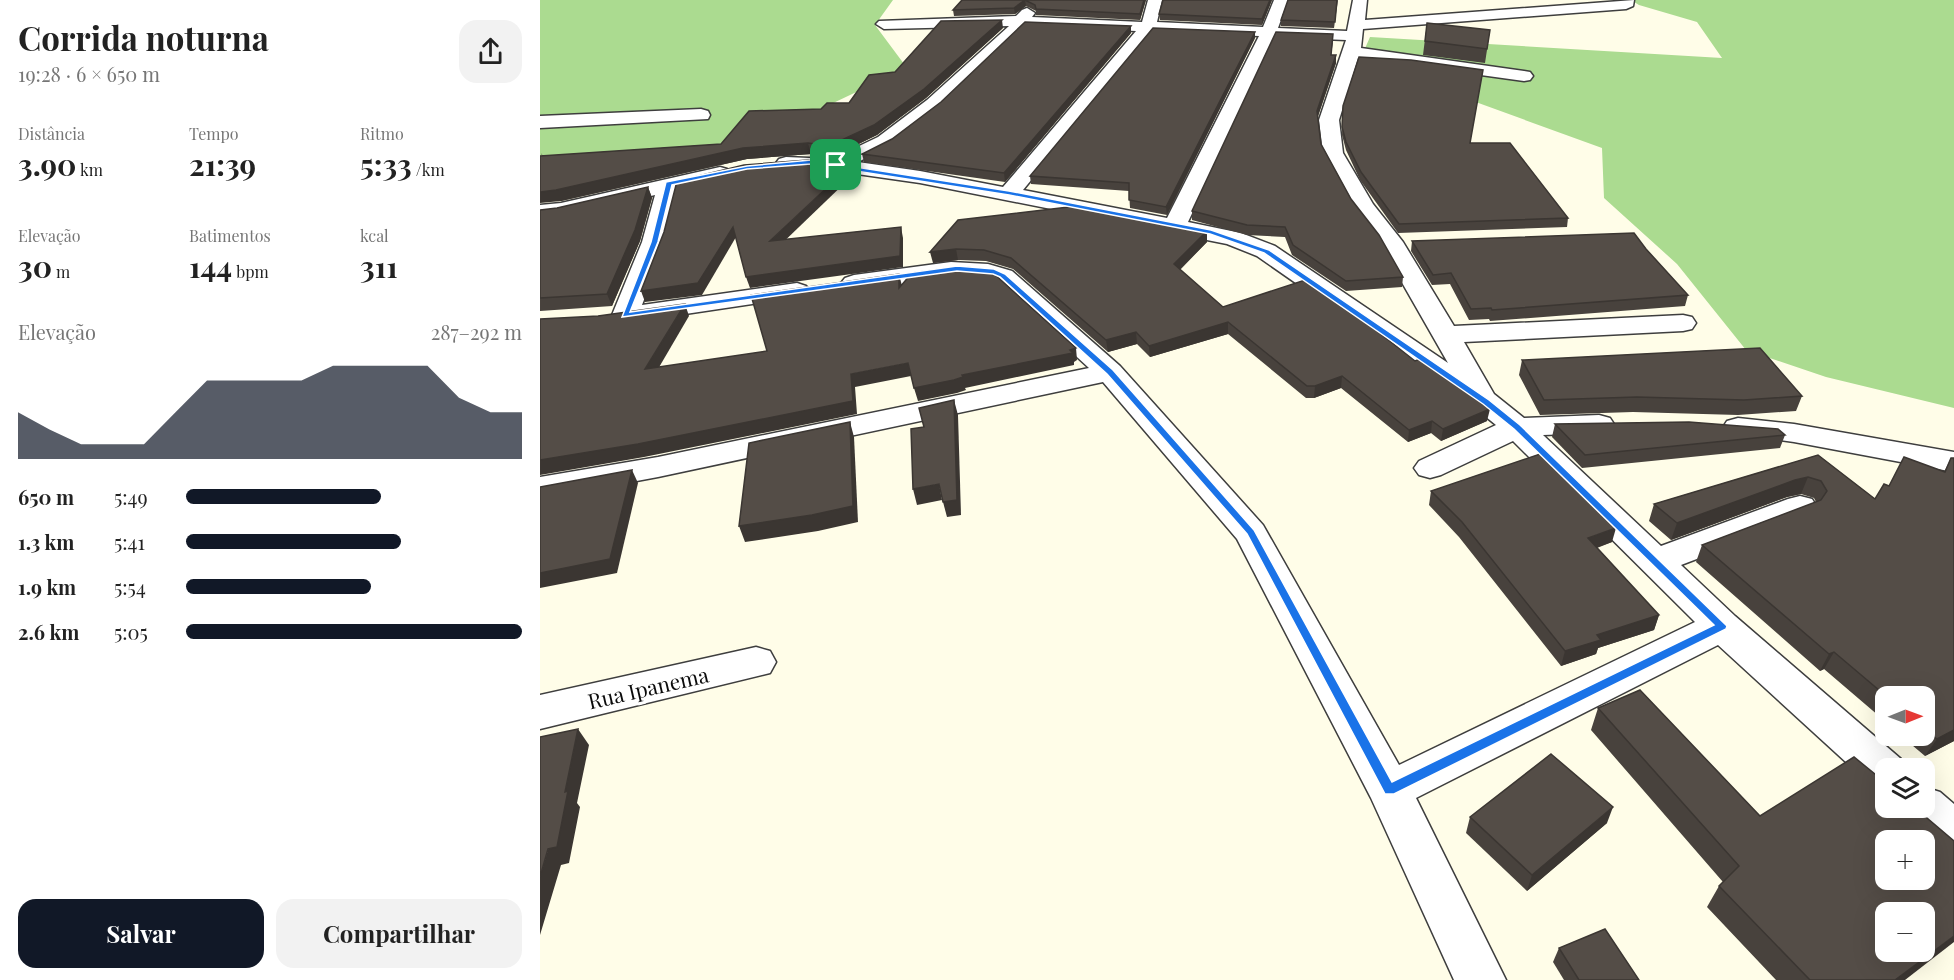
<!DOCTYPE html>
<html lang="pt">
<meta charset="utf-8">
<style>
:root{--surface:#fff;--page:#f2f2f2;--text:#222;--muted:#767676;--accent:#111827}
body{margin:0;font-family:"Playfair Display",serif;background:var(--page);color:var(--text);height:100vh;display:flex;flex-direction:column;font-size:22px;white-space:nowrap}
*{box-sizing:border-box;margin:0}
p{font-size:20px;color:var(--muted)}
.icon{flex:none;width:33px;height:33px;fill:none;stroke:currentColor;stroke-width:2;stroke-linecap:round;stroke-linejoin:round}
.map{position:relative;flex:1;overflow:hidden}
.drawer{display:flex;flex-direction:column;background:var(--surface);width:540px}
.drawer>*{flex:none}
.needle{width:39px;rotate:89deg}
.buttons{position:absolute;left:1335px;top:686px;display:grid;gap:12px}
.buttons a{display:grid;place-items:center;width:60px;height:60px;border-radius:12px;background:var(--surface);box-shadow:0 6px 24px #0002;font-size:30px}
.pin{position:absolute;display:grid;place-items:center;width:51px;height:51px;color:#fff;margin:-26px;border-radius:12px;box-shadow:0 3px 9px #0006}
.round{display:grid;place-items:center;flex:none;width:63px;height:63px;border-radius:18px;background:var(--page)}
.overview{display:flex;align-items:center;justify-content:space-between;height:102px;padding:0 18px}
h1{font-size:33px;font-weight:700;line-height:45px}
.figures{display:grid;grid-template-columns:repeat(3,1fr);gap:9px;height:102px;padding:6px 18px}
.figures div{display:grid;align-content:center}
.figures b{font-size:30px;font-weight:700}
.figures small{font-size:16px;font-weight:400}
.figures p{font-size:16px}
.chart{height:168px;padding:12px 18px}
.chart p{display:flex;justify-content:space-between}
.chart svg{width:100%;height:108px;margin-top:6px;fill:var(--accent);opacity:.7}
.action{display:flex;gap:12px;margin-top:auto;padding:12px 18px}
.action a{flex:1;height:69px;border-radius:18px;background:var(--accent);color:#fff;font-size:24px;font-weight:700;line-height:69px;text-align:center}
.action a+a{background:var(--page);color:var(--text)}
ul{padding:0 18px;list-style:none;font-size:20px}
li{display:grid;grid-template-columns:96px 72px 1fr;align-items:center;height:45px}
li i{height:15px;border-radius:8px;background:var(--accent)}
main{display:flex;flex:1;min-height:0}
.map>svg:first-child{display:block}
.forest{fill:#abdb90}
.lines{fill:none;stroke-linecap:round;stroke-linejoin:round}
.minor-casing{stroke:#3e3e3e;stroke-width:3}
.minor{fill:#fff;fill-rule:evenodd}
.wall{fill:#48423d}
.shaded-wall{fill:#3b3632}
.building{fill:#544d47;stroke:#3b3632;stroke-width:1.5;fill-rule:evenodd}
.route{fill:#1a73e8;stroke:#fff;stroke-width:1.5;fill-rule:evenodd}
.labels{text-anchor:middle;dominant-baseline:central;stroke-width:6;stroke-linejoin:round;paint-order:stroke}
.near-street-label{font-size:21px;fill:#0b0b0b;stroke:#fff}
</style>
<main>
<section class="drawer">
<div class="overview"><div><h1>Corrida noturna</h1><p>19:28 · 6 × 650 m</p></div><a class="round"><svg class="icon" aria-label="share" viewBox="0 0 24 24"><path d="M12 15V3M7 8l5-5 5 5M5 13v7h14v-7"/></svg></a></div>
<div class="figures">
<div><p>Distância</p><b>3.90<small> km</small></b></div>
<div><p>Tempo</p><b>21:39</b></div>
<div><p>Ritmo</p><b>5:33<small> /km</small></b></div>
</div>
<div class="figures">
<div><p>Elevação</p><b>30<small> m</small></b></div>
<div><p>Batimentos</p><b>144<small> bpm</small></b></div>
<div><p>kcal</p><b>311</b></div>
</div>
<div class="chart"><p><span>Elevação</span>287–292 m</p>
<svg viewBox="0 0 160 44" preserveAspectRatio="none"><path d="M0 44V25L10 32L20 38L30 38L40 38L50 25L60 12L70 12L80 12L90 12L100 6L110 6L120 6L130 6L140 19L150 25L160 25V44z"/></svg>
</div>
<ul>
<li><b>650 m</b>5:49<i style="width:58%"></i></li>
<li><b>1.3 km</b>5:41<i style="width:64%"></i></li>
<li><b>1.9 km</b>5:54<i style="width:55%"></i></li>
<li><b>2.6 km</b>5:05<i style="width:100%"></i></li>
</ul>
<div class="action"><a>Salvar</a><a>Compartilhar</a></div>
</section>
<div class="map">
<svg width="1414" height="980" viewBox="0 0 1414 980">
<rect width="100%" height="100%" fill="#fffde8"/>
<g class="forest">
<polygon points="0,0 353,0 335,25 367,68 192,151 0,157"/>
<polygon points="1091,0 1414,0 1414,408 1286,377 1206,350 1137,264 1064,198 1062,148 820,60 830,37 1182,58 1157,22 1099,5"/>
</g>
<g class="lines">
<defs>
<g id="minor">
<path d="M608,0H622L617,22L723,27L734,0H748L738,28L807,31L813,0H827L825,20L1094,0L1093,6L1086,9L823,29L821,48L984,71L990,72L993,76L990,80L984,81L818,58L799,120L803,153L833,204L863,242L914,326L1143,315L1152,317L1156,323L1152,329L1143,331L924,342L954,394L984,418L1059,415L1070,418L1074,424L1070,430L1059,433L1003,435L1121,546L1248,499L1260,496L1272,499L1277,507L1272,515L1141,565L1195,616L1361,759L1366,768H1346V790L1331,785L1178,645L876,798L966,980H914L831,798L697,539L563,382L118,477L0,499V477L118,457L549,368L454,281L430,277H411L314,291L305,288L301,283L305,278L314,275L411,262L448,264L472,271L580,366L723,525L859,765L1155,622L973,441L901,475L890,478L879,475L874,468L879,461L956,425L935,408L717,256L687,244L380,183L296,171L246,169L239,167L236,163L239,159L246,157L292,159L338,137L387,100L469,26L344,29L336,24L339,21L476,16L482,10L487,8L495,13L492,17L602,22ZM485,26L596,31L463,187L380,171L318,162L352,145L401,108ZM612,32L719,36L627,218L483,190ZM734,37L806,40L779,120L783,153L812,207L840,244L908,363L735,246L701,233L648,222Z"/>
<polygon points="161,109 168,111 170,115 168,119 0,128 0,116"/>
<polygon points="180,167 187,169 191,173 187,177 139,189 126,242 102,305 257,283 266,286 270,291 266,296 85,323 76,321 72,315 102,242 115,195 21,217 0,219 0,205 21,203"/>
<polygon points="1198,418 1254,424 1414,452 1414,472 1254,442 1187,433 1183,427 1187,421"/>
<polygon points="216,647 230,651 236,662 230,673 0,729 0,695"/>
<path d="M1384,787L1400,792L1414,804V853C1392,845 1372,828 1362,807H1384Z"/>
</g>
</defs>
<use href="#minor" class="minor-casing"/>
<use href="#minor" class="minor"/>
</g>
<g class="wall">
<polygon points="422,0 606,0 600,20 496,15 496,11 486,6 475,14 414,16 413,10"/>
<polygon points="732,0 722,25 620,20 619,14"/>
<polygon points="798,0 794,28 741,26 741,20"/>
<polygon points="887,23 950,30 945,63 883,55"/>
<polygon points="463,28 386,98 337,135 292,157 271,154 207,159 21,201 1,153 3,156 181,144 281,109 309,103 355,72"/>
<polygon points="591,33 465,182 324,162 322,154"/>
<polygon points="715,38 627,215 590,208 589,191 491,184 490,176"/>
<polygon points="793,42 791,55 796,55 796,63 778,116 781,144 811,199 863,277 862,287 806,291 752,255 745,237 707,235 652,220 652,211"/>
<polygon points="803,106 931,143 1028,218 1027,227 858,233 820,180 806,150 802,135"/>
<polygon points="108,187 112,198 100,241 72,306 0,311 0,210 17,208"/>
<polygon points="418,220 667,242 640,270 683,307 947,421 901,441 891,433 868,442 801,388 774,398 766,398 688,334 610,357 597,344 568,352 473,269 446,261 418,260 393,263"/>
<polygon points="872,241 1106,249 1148,295 1145,306 950,321 949,319 929,320 910,284 892,285 871,251"/>
<polygon points="982,360 1262,396 1256,411 1198,415 1093,412 1000,415 979,375"/>
<polygon points="1015,424 1245,435 1240,448 1042,468 1012,437"/>
<polygon points="1278,455 1335,499 1404,472 1411,458 1414,458 1414,741 1385,756 1360,735 1384,735 1384,696 1346,696 1346,722 1284,669 1280,671 1156,562 1162,545 1276,502 1274,498 1261,494 1247,497 1131,540 1109,521 1114,504"/>
<polygon points="891,491 1072,542 1057,548 1119,615 1114,630 1058,648 1056,654 1021,666 919,537 889,505"/>
<polygon points="1058,708 1220,816 1365,980 1236,980 1167,907 1179,886 1183,882 1051,730"/>
<polygon points="930,817 1067,823 987,891 926,833"/>
<polygon points="1019,948 1099,980 1024,980 1013,962"/>
</g>
<g class="shaded-wall">
<polygon points="485,0 486,6 475,14 474,8"/>
<polygon points="604,0 606,0 600,20 600,14"/>
<polygon points="730,0 732,0 722,25 722,19"/>
<polygon points="462,20 463,28 386,98 337,135 292,157 289,146"/>
<polygon points="591,26 591,33 465,182 464,173"/>
<polygon points="715,32 715,38 627,215 626,207"/>
<polygon points="796,55 796,63 777,119 777,111"/>
<polygon points="268,143 271,154 207,159 21,201 0,203 0,192 203,148"/>
<polygon points="309,167 311,177 233,252 230,241"/>
<polygon points="108,187 112,198 100,241 72,306 67,294"/>
<polygon points="193,227 196,237 162,295 105,302 101,291"/>
<polygon points="361,227 363,238 363,267 210,288 206,277"/>
<polygon points="667,231 667,242 634,275 634,264"/>
<polygon points="416,249 418,260 393,263 390,252"/>
<polygon points="359,274 362,286 359,288"/>
<polygon points="145,304 149,316 111,381 105,369"/>
<polygon points="688,322 688,334 610,357 609,346"/>
<polygon points="596,332 597,344 568,352 566,340"/>
<polygon points="536,348 537,360 534,362 534,365 425,388 426,390 417,393 378,401 374,388 422,375"/>
<polygon points="368,363 371,376 315,387 317,414 104,457 0,475 0,460 311,374"/>
<polygon points="802,376 801,388 774,398 775,386"/>
<polygon points="414,400 418,415 421,515 407,517 403,502"/>
<polygon points="950,409 947,421 901,441 903,429"/>
<polygon points="892,421 891,433 868,442 869,430"/>
<polygon points="310,422 314,437 318,522 278,531 205,542 199,526"/>
<polygon points="92,470 98,483 77,573 0,588 0,573"/>
<polygon points="1268,477 1261,494 1247,497 1131,540 1137,523 1255,480"/>
<polygon points="399,484 402,500 377,505 373,489"/>
<polygon points="1076,528 1072,542 1044,552 1048,538"/>
<polygon points="1119,615 1114,630 1058,648 1056,654 1021,666 1025,651 1057,635"/>
<polygon points="1294,652 1284,669 1280,671 1289,654"/>
<polygon points="38,729 49,745 37,803 40,807 29,863 21,865 0,935 0,877 25,792"/>
<polygon points="1414,730 1414,741 1385,756 1397,739"/>
<polygon points="1073,807 1067,823 987,891 992,875"/>
<polygon points="1414,936 1414,942 1365,980 1355,980"/>
</g>
<g class="building">
<polygon points="422,0 604,0 600,14 496,9 495,5 485,0 474,8 413,10"/>
<polygon points="623,0 730,0 722,19 619,14"/>
<polygon points="748,0 797,0 795,22 741,20"/>
<polygon points="462,20 384,89 334,125 289,146 268,143 203,148 16,190 0,192 0,156 181,144 209,111 281,109 287,103 309,103 329,75 355,72 401,21"/>
<polygon points="485,22 591,26 464,173 322,154 352,139 401,102"/>
<polygon points="887,23 950,30 947,49 885,41"/>
<polygon points="613,28 715,32 626,207 589,200 589,183 490,176"/>
<polygon points="736,32 793,34 791,55 796,55 777,111 781,144 811,199 839,235 863,277 806,281 753,245 745,227 707,225 652,211"/>
<polygon points="819,57 871,60 943,70 930,143 970,143 1028,218 859,224 821,172 806,142 802,127 803,106"/>
<polygon points="268,160 309,167 230,241 361,227 360,256 206,277 193,227 158,283 101,291 124,232 137,181 204,165"/>
<polygon points="108,187 95,230 67,294 0,298 0,210 17,208"/>
<polygon points="537,206 667,231 634,264 683,307 765,280 828,324 875,361 880,359 950,409 903,429 892,421 869,430 802,376 775,386 767,386 688,322 609,346 596,332 566,340 471,258 444,250 416,249 390,252 418,220"/>
<polygon points="1094,233 1106,249 1148,295 952,310 951,308 931,309 911,273 893,275 872,241"/>
<polygon points="416,267 437,268 451,271 536,348 530,350 533,353 422,375 423,377 414,380 374,388 368,363 311,374 313,401 98,444 0,460 0,319 58,316 145,304 105,369 227,351 211,295 359,274 359,288 372,273"/>
<polygon points="1220,348 1262,396 1204,400 1097,397 1004,400 982,360"/>
<polygon points="414,400 417,500 403,502 399,484 373,489 371,429 384,427 379,408"/>
<polygon points="310,422 313,506 272,515 199,526 209,443"/>
<polygon points="1149,422 1238,429 1245,435 1045,455 1015,424"/>
<polygon points="1000,454 1076,528 1048,538 1119,615 1057,635 1061,640 1025,651 922,522 891,491"/>
<polygon points="1278,455 1335,499 1344,484 1349,486 1364,457 1405,472 1411,458 1414,458 1414,730 1397,739 1384,729 1384,696 1346,696 1294,652 1289,654 1162,545 1281,500 1287,491 1281,481 1268,477 1255,480 1137,523 1114,504"/>
<polygon points="92,470 70,559 0,573 0,487"/>
<path d="M1100,690L1220,816L1314,757L1346,783V807H1374L1414,841V936L1355,980H1270L1179,886L1199,866L1058,708ZM1346,840H1384V879H1346ZM1346,912H1384V951H1346Z"/>
<polygon points="38,729 25,792 28,791 17,847 8,849 0,877 0,737"/>
<polygon points="1011,754 1073,807 992,875 930,817"/>
<polygon points="1065,929 1099,980 1039,980 1019,948"/>
</g>
<path class="route" d="M271,160L469,191L671,230L729,250L949,400L980,425L1187,626L1186,629L854,794H845L707,534L567,374L460,277L453,274L417,271L82,317L111,242L126,182L207,166ZM271,164L469,195L670,234L724,253L943,404L974,429L1174,625L852,782L714,530L573,370L465,274L454,269L417,266L90,312L118,242L132,185L207,169Z"/>
<g class="labels">
<g class="near-street-label">
<text transform="translate(108 687) rotate(-13)">Rua Ipanema</text>
</g>
</g>
</svg>
<div class="buttons">
<a><svg class="needle" viewBox="-14 -14 28 28"><path d="M0-13l5 13h-10z" fill="#e53935"/><path d="M0 13l5-13h-10z" fill="#767676"/></svg></a>
<a><svg class="icon" aria-label="layers" viewBox="0 0 24 24"><path d="M12 4l9 5-9 5-9-5zM3 14l9 5 9-5"/></svg></a>
<a>+</a>
<a>−</a>
</div>
<div class="pin" style="left:296px;top:165px;background:#1e9e55"><svg class="icon" aria-label="arrive" viewBox="0 0 24 24"><path d="M6 21V4h12l-3 4 3 4H6"/></svg></div>
</div>
</main>
